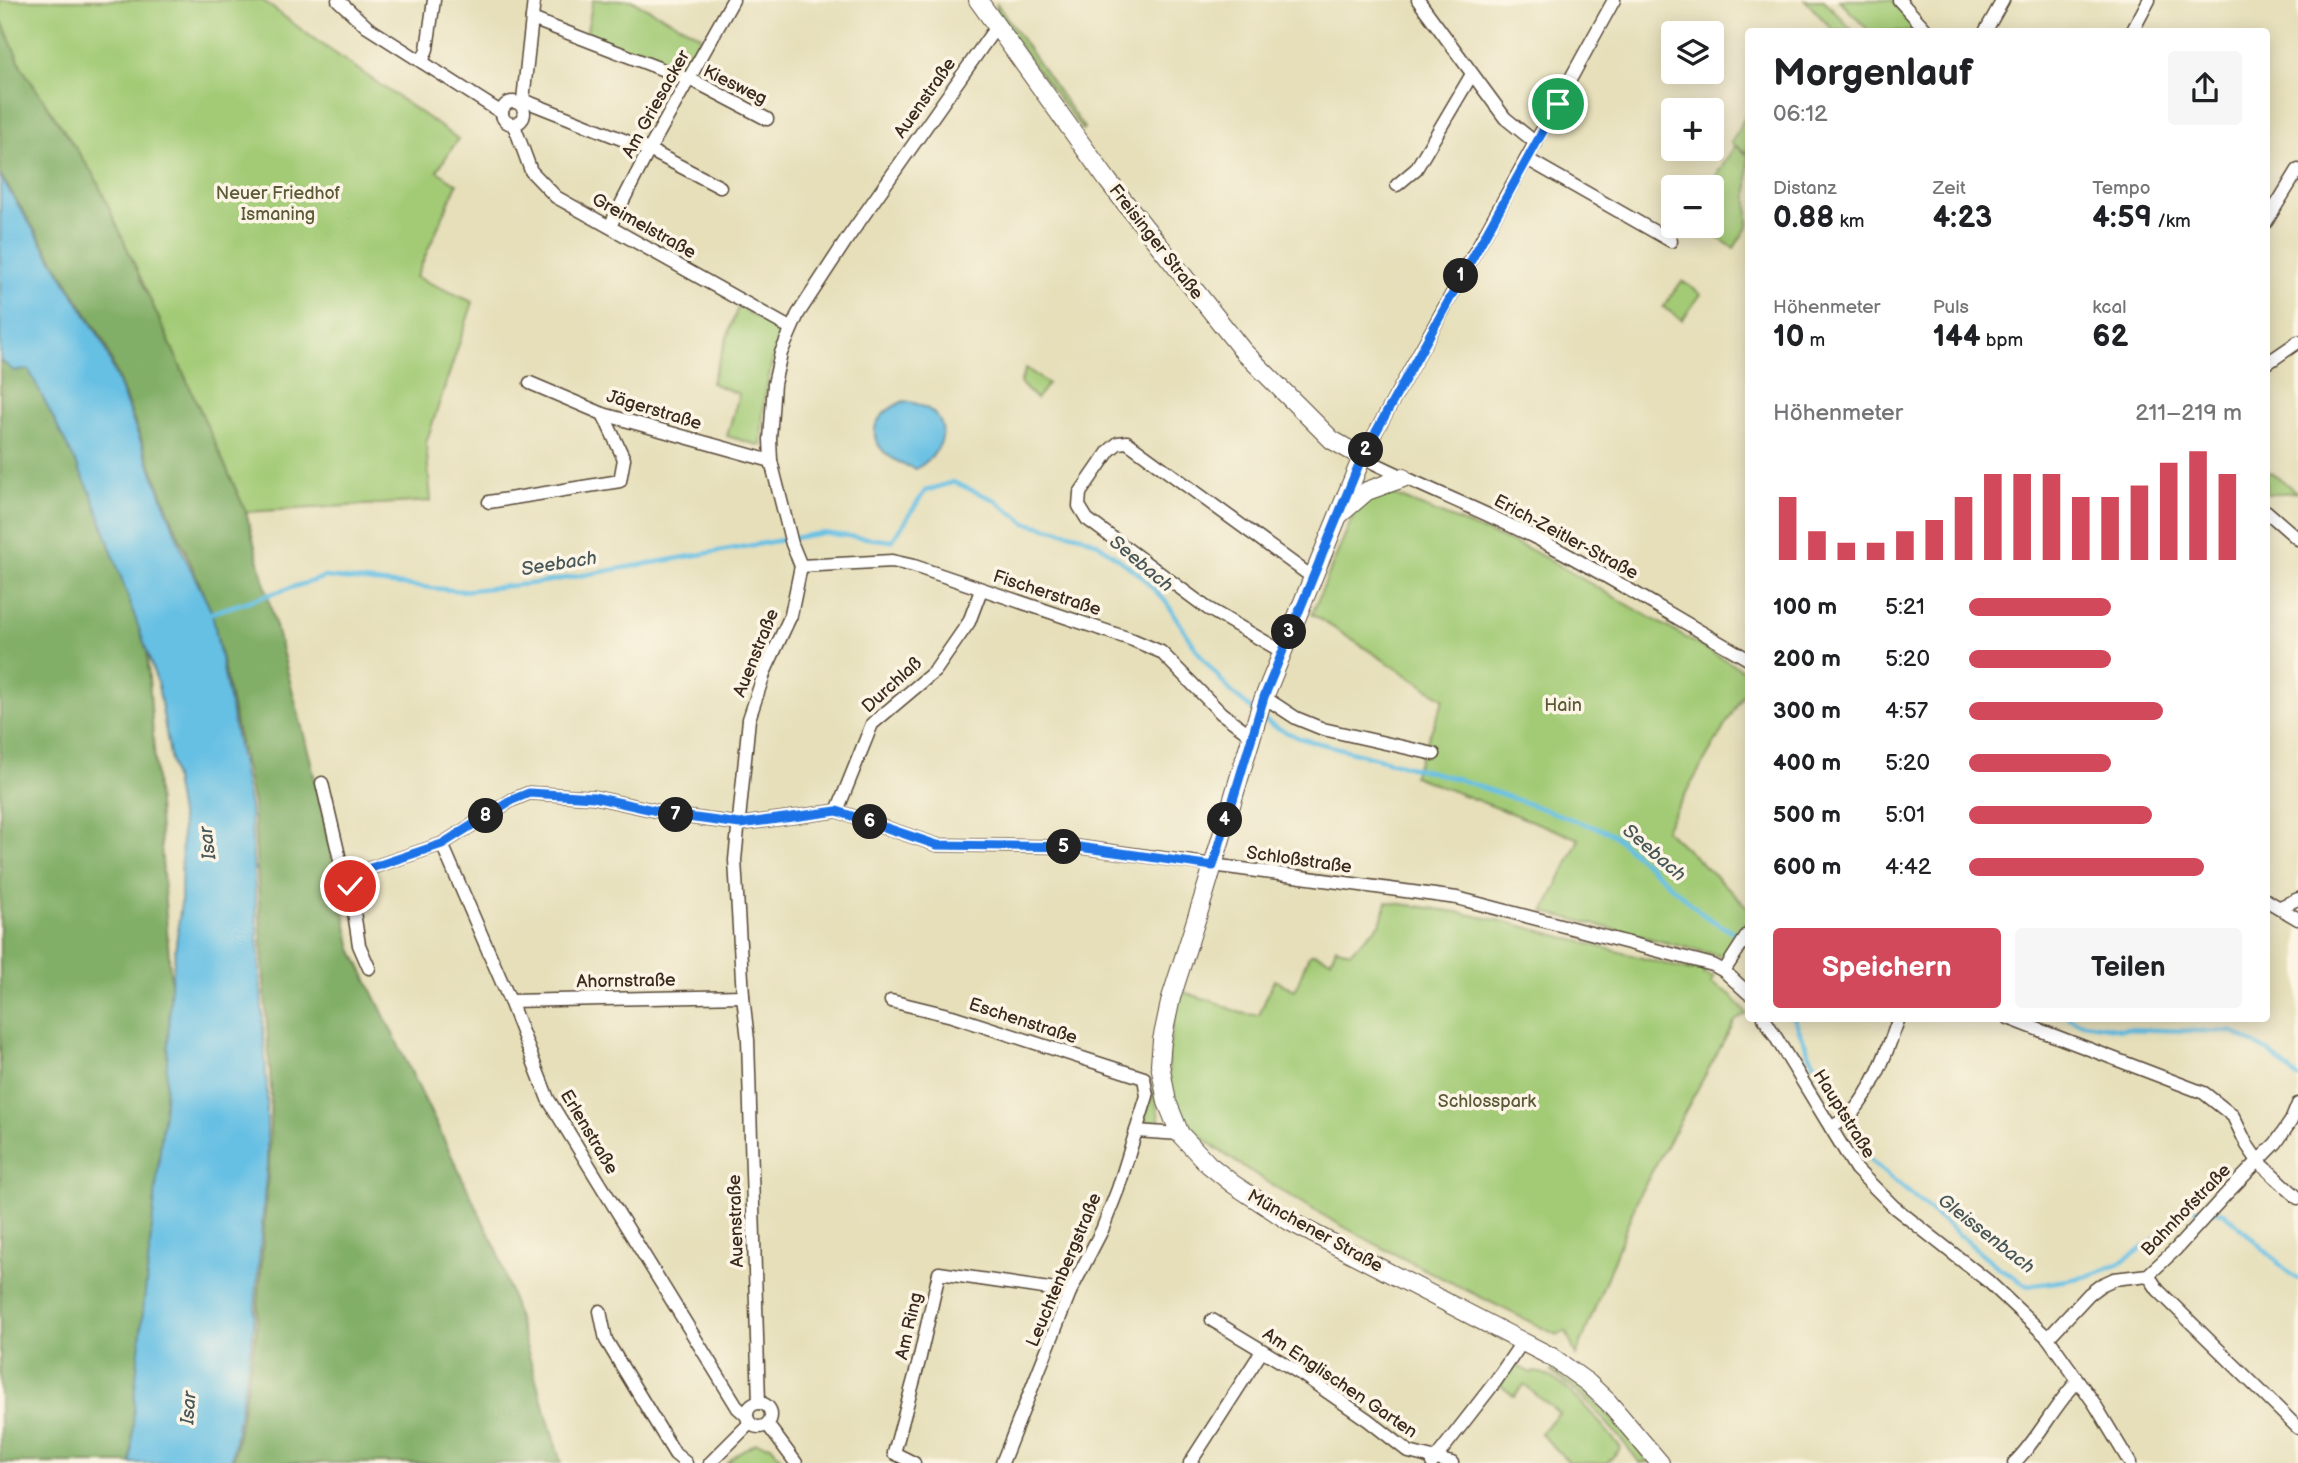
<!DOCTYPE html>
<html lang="de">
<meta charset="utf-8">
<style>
:root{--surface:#fff;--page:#f6f6f6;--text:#202124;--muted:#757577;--accent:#d1495b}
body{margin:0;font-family:"Balsamiq Sans",sans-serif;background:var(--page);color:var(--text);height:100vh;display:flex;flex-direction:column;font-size:26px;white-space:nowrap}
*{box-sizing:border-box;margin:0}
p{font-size:23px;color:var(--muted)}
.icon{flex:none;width:38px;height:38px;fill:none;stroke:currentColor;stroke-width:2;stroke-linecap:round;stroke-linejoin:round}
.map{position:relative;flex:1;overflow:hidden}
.details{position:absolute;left:1745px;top:28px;width:525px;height:994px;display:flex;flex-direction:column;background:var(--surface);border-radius:7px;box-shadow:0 4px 18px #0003}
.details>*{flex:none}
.controls{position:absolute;left:1661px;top:21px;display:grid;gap:14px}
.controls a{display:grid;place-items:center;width:63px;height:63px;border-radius:7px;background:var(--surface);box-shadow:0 4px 18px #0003;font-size:35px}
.pin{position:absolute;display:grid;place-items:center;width:60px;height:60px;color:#fff;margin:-30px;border:4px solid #fff;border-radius:50%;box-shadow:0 2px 7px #0007}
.km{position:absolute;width:35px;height:35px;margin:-18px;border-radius:50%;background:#222;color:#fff;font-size:19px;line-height:35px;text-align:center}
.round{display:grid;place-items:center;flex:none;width:74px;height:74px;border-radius:7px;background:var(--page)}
.head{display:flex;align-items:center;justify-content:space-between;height:119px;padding:0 28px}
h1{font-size:38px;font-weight:600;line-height:52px}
.stats{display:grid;grid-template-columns:repeat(3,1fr);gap:10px;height:119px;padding:7px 28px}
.stats div{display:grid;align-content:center}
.stats b{font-size:30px;font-weight:600}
.stats small{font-size:19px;font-weight:400}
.stats p{font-size:19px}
.chart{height:196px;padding:14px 28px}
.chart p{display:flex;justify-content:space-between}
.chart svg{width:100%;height:126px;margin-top:7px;stroke:var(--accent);stroke-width:6}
.cta{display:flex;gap:14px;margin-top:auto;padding:14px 28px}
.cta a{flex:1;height:80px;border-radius:7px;background:var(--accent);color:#fff;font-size:28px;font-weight:600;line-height:80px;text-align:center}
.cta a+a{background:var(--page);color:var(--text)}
ul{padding:0 28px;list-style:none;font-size:23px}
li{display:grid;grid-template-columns:112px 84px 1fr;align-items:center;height:52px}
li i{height:18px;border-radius:9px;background:var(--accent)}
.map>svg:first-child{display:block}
.green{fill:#a3cb76;stroke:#6f7a4a;stroke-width:2}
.forest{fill:#82af67;stroke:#5e6c42;stroke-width:2}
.water{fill:#66c0e4;stroke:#507581;stroke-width:2}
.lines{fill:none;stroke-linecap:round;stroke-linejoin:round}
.stream{stroke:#66c0e4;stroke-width:4.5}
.street-casing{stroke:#554535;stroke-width:15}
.secondary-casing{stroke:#554535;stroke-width:20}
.street{stroke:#fff;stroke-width:12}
.secondary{stroke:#fff;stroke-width:18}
.route-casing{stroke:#fff;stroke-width:14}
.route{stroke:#1a73e8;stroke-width:9}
.labels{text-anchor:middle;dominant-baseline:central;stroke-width:7;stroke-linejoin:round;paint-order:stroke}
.street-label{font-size:18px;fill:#3b2a1e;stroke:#fcf5e5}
.park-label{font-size:18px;fill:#5a5a38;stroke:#fcf5e5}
.water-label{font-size:19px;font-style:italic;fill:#485759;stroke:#fcf5e5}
</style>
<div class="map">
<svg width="2298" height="1463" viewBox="0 0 2298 1463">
<rect width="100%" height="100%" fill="#fcf5e5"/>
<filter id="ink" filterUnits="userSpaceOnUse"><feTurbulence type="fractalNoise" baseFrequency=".0143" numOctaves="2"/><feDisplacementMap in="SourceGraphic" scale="14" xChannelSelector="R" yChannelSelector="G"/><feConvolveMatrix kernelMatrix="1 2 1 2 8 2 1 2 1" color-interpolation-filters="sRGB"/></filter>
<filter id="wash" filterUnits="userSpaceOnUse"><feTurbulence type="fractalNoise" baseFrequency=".00686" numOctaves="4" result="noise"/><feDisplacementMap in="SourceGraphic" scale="28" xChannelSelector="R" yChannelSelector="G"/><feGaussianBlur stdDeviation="1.57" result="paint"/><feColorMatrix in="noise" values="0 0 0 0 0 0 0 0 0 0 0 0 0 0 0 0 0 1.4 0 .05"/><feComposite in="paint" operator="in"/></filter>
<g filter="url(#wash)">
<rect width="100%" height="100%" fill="#e6dfba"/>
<g class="green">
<polygon points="0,0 262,0 310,36 458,139 437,171 457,184 416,277 473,302 426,443 431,501 246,512 95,177 22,68 0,17"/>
<polygon points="593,0 631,0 701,36 679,71 586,36"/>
<polygon points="1805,0 1824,0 1853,31 1834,31"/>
<polygon points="1839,0 1892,0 1920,31 1869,31"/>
<polygon points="997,4 1084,128 1082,130 995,12"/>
<polygon points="1748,112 1748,153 1731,143"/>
<polygon points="1735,146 1748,155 1748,226 1734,248 1698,226 1712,226 1712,187 1709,187"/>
<polygon points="1682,281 1701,294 1682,320 1663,307"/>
<polygon points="738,307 774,328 778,335 764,400 761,446 727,436 739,394 711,383"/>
<polygon points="1026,368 1048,384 1036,399 1020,383"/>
<polygon points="2269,472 2277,476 2296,492 2266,494 2266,473"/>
<polygon points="1382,495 1396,496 1531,550 1748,673 1748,686 1665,829 1748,907 1748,919 1725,957 1544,912 1579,839 1413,776 1444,699 1312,614 1354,513 1370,499"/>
<path d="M1387,902L1457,912L1511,923L1691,971L1684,968L1706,969L1703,974L1714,977L1711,983L1730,994L1747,1014L1735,1021L1639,1195L1576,1356L1566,1331L1557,1335C1459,1286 1359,1240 1266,1181C1239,1164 1196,1139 1180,1111C1159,1074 1171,1029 1181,991C1193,996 1204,998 1215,1002C1231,1008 1241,1016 1259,1015L1274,980L1295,990L1309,955L1314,953L1331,960L1336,947L1350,952L1380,924Z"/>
<polygon points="1154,1091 1160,1124 1156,1126 1147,1123 1145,1115"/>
<path d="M1515,1365L1531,1373C1555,1365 1606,1430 1621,1448L1607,1463H1570L1540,1433L1559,1413L1524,1385L1514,1396L1500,1385Z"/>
<path d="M1552,1370L1580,1389L1612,1418L1649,1463H1640C1613,1429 1587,1397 1551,1372Z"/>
<polygon points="756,1443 771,1446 785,1463 727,1463 739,1452"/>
</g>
<g class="forest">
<polygon points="0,17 22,68 95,177 246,512 311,762 352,949 498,1252 561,1463 233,1463 256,1334 269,1160 271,1088 253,804 212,613 170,515 104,341 0,174"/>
<polygon points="0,360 14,371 29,369 92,495 147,651 171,985 165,1103 135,1389 131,1463 0,1463"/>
</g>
<g class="water">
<polygon points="0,176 102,341 184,555 212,613 250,807 267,1090 267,1162 253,1335 231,1463 131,1463 135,1389 165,1103 171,985 181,903 182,826 158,685 147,651 92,495 29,370 14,371 0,360"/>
<path d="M904,401C951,408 955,445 916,469C873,456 855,423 904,401Z"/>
</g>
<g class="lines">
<g class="stream">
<polyline points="208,614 325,577 461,591 538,583 822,533 892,541 925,491 953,482 995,500 1026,523 1081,536 1097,543 1140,575 1166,602 1201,656 1231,692 1255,712"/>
<polyline points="1262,718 1273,726 1299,738 1458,779 1611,833 1705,916 1742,938"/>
<path d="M1794,1018L1809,1053L1871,1161L1998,1267L2028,1286C2047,1283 2068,1281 2087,1276C2129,1264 2161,1234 2193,1208L2225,1213L2288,1272L2298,1279"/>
<polyline points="2069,1018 2078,1022 2121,1029 2233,1032 2269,1052 2298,1078"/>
</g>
</g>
</g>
<g filter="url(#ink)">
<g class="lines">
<defs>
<g id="street">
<polyline points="338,0 367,27 502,113"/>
<polyline points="1418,0 1505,118 1536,143"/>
<path d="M1614,0L1362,457C1421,487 1482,510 1540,540C1611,577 1679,620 1748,659"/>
<polyline points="1899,0 1928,32"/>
<polyline points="532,19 700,84 767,119"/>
<polyline points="1985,32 2003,0"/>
<polyline points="2132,32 2149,0"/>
<polyline points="422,62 427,49 434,0"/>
<polyline points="523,100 649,150 720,187"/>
<circle cx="513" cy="113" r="11"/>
<polyline points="521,104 523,100 534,0"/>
<polyline points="514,125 531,171 556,197 790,328"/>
<polyline points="1527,159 1671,241"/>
<polyline points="1397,185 1416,169 1472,74"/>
<polyline points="2266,222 2298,170"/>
<polyline points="610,226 649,150 733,0"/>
<polyline points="2266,364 2298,342"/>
<polyline points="530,383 603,414 771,461"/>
<polyline points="489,502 620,481 624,459 603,414"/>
<polyline points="2266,511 2298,539"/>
<polyline points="801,566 892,561 914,566 1133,640 1161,652 1221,713 1251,735"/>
<polyline points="1281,651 1207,608 1087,519 1079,506 1080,493 1109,451 1118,443 1127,442 1312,577"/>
<polyline points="1264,697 1296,718 1323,729 1434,754"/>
<polyline points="322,783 344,877 350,886 359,945 369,968"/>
<polyline points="837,811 872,724 935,671 969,622 981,590"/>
<polyline points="442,844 510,1001 548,1099 738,1408 747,1416"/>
<polyline points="344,877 442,844 512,800 529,793 594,797 680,816 740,824 837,811 937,845 1079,847 1457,898 1713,965 1724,971 1748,993"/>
<polyline points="2266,900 2298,919"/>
<polyline points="2280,907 2298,899"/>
<polyline points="1724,971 1748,934"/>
<polyline points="510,1001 743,996"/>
<polyline points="891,1001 952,1016 1144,1078 1147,1096 1136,1131"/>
<polyline points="1764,1018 1856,1169 1894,1207 1989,1282 2048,1338 2094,1403 2130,1463"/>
<polyline points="2008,1018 2204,1093 2233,1116 2247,1145 2258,1161 2298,1198"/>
<path d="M1831,1128C1838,1123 1847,1118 1853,1112C1876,1085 1887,1050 1899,1018"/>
<polyline points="2148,1275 2158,1290 2298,1428"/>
<polyline points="600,1311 606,1340 675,1454 686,1463"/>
<polyline points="1212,1320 1303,1375 1368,1420 1409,1452 1452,1463"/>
<polyline points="2048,1338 2089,1294 2101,1285 2114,1279 2148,1275 2176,1249 2227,1193 2276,1143 2291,1121 2298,1104"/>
<circle cx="759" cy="1415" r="12"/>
<polyline points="759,1403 748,1040 743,996 735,860 749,719 765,671 791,615 801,566 792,544 771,461 770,439 774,384 781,353 798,314 847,239 996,27"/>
<polyline points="767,1424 796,1463"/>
<polyline points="710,1463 750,1423"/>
<polyline points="914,1463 894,1453 919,1361 939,1273 1070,1292"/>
<polyline points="1002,1463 1070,1292 1102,1230 1118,1189 1136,1131 1180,1134"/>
<polyline points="1190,1463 1262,1351"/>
<polyline points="1432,1463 1495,1382 1523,1341"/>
<path d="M2014,1463C2039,1439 2053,1406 2078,1381"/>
</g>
<g id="secondary">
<polyline points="978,0 1108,181 1243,351 1332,440 1362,457 1261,705 1205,892 1171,998 1162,1040 1160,1064 1167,1102 1180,1134 1208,1164 1233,1184 1289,1221 1552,1357 1588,1383 1608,1402 1660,1463"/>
<polyline points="1339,515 1367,491 1403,478"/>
</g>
</defs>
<use href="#street" class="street-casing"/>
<use href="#secondary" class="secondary-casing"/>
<use href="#street" class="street"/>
<use href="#secondary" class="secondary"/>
</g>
</g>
<g class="lines" filter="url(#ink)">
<defs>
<polyline id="route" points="350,886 344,877 442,844 512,800 529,793 594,797 680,816 740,824 837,811 937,845 1079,847 1213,866 1264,697 1362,457 1558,104"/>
</defs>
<use href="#route" class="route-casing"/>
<use href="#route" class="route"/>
</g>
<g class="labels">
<g class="street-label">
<text transform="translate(735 85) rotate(26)">Kiesweg</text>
<text transform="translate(925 98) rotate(-55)">Auenstraße</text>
<text transform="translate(656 104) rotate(-61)">Am Griesacker</text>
<text transform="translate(644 226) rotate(29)">Greimelstraße</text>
<text transform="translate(1156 242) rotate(52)">Freisinger Straße</text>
<text transform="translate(654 410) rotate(17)">Jägerstraße</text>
<text transform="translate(1566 537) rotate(28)">Erich-Zeitler-Straße</text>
<text transform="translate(1047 593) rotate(18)">Fischerstraße</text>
<text transform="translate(756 653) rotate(-68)">Auenstraße</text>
<text transform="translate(892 685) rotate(-42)">Durchlaß</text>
<text transform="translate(1299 860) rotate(8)">Schloßstraße</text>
<text transform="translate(626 981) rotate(-1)">Ahornstraße</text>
<text transform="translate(1023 1021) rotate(18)">Eschenstraße</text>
<text transform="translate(1844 1114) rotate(58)">Hauptstraße</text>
<text transform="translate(589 1132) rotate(59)">Erlenstraße</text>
<text transform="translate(2186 1210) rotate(-46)">Bahnhofstraße</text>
<text transform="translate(736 1221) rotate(-92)">Auenstraße</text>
<text transform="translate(1315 1231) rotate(29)">Münchener Straße</text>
<text transform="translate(1064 1270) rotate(-67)">Leuchtenbergstraße</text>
<text transform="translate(909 1326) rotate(-77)">Am Ring</text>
<text transform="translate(1340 1383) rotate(34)">Am Englischen Garten</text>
</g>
<g class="park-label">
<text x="278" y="193">Neuer Friedhof<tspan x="278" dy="21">Ismaning</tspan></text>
<text x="1563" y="705">Hain</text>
<text x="1487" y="1101">Schlosspark</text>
</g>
<g class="water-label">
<text transform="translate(559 564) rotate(-9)">Seebach</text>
<text transform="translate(1141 564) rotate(40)">Seebach</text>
<text transform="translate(208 843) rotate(-97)">Isar</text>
<text transform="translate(1654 853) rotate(41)">Seebach</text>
<text transform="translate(1986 1234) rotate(38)">Gleissenbach</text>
<text transform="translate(189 1408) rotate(-86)">Isar</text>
</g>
</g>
</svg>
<div class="controls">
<a><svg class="icon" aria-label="layers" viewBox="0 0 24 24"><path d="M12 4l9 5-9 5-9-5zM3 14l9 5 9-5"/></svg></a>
<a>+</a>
<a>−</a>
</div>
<div class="pin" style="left:1558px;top:104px;background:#1e9e55"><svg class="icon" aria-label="arrive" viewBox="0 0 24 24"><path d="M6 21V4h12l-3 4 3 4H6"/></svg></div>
<div class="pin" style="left:350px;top:886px;background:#d93025"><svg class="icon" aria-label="check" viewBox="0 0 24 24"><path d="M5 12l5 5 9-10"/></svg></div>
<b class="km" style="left:1461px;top:276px">1</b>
<b class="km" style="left:1366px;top:450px">2</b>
<b class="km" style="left:1289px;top:632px">3</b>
<b class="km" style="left:1225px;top:820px">4</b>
<b class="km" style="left:1064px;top:847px">5</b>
<b class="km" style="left:870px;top:822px">6</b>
<b class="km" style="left:676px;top:815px">7</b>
<b class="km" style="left:486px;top:816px">8</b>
<section class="details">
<div class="head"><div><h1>Morgenlauf</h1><p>06:12</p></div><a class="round"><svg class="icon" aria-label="share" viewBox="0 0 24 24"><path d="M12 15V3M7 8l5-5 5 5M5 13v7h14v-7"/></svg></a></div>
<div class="stats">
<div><p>Distanz</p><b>0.88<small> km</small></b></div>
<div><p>Zeit</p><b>4:23</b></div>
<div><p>Tempo</p><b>4:59<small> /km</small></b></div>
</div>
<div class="stats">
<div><p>Höhenmeter</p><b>10<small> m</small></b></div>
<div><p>Puls</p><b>144<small> bpm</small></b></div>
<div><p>kcal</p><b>62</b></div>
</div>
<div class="chart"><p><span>Höhenmeter</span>211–219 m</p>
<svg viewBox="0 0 160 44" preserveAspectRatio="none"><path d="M5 44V22M15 44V34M25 44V38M35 44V38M45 44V34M55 44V30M65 44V22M75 44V14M85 44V14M95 44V14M105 44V22M115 44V22M125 44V18M135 44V10M145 44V6M155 44V14"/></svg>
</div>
<ul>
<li><b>100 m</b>5:21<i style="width:52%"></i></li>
<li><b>200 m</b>5:20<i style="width:52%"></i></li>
<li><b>300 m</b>4:57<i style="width:71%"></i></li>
<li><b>400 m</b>5:20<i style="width:52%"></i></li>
<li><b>500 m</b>5:01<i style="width:67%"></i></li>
<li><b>600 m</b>4:42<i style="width:86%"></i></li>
</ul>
<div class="cta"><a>Speichern</a><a>Teilen</a></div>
</section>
</div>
